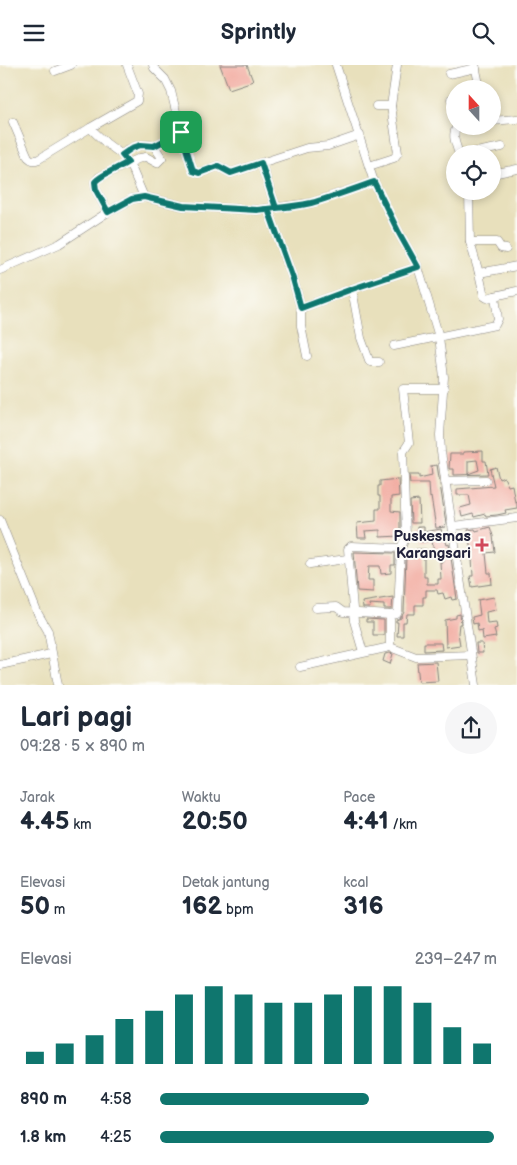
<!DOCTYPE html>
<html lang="id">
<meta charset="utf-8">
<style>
:root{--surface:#fff;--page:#f6f6f7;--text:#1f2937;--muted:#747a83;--accent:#0f766e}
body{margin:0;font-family:"Balsamiq Sans",sans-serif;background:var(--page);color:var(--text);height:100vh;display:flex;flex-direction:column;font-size:19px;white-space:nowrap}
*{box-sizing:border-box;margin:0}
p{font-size:16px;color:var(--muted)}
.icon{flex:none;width:28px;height:28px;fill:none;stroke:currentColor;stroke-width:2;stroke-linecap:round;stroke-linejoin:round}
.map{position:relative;height:620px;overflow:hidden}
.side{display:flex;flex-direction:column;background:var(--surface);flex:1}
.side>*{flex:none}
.needle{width:32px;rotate:339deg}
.controls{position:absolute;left:446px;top:15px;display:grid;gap:10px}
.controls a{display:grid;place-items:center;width:55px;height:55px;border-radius:50%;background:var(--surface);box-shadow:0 2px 8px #0003;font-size:25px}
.pin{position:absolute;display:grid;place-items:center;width:42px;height:42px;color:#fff;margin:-21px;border-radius:10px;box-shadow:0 2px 8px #0006}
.round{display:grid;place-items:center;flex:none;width:52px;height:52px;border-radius:26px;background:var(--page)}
.headline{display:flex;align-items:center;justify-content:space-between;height:85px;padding:0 20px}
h1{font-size:28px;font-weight:700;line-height:38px}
.figures{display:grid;grid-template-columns:repeat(3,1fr);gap:8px;height:85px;padding:5px 20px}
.figures div{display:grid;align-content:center}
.figures b{font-size:25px;font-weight:700}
.figures small{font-size:14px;font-weight:400}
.figures p{font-size:14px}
.chart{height:140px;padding:10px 20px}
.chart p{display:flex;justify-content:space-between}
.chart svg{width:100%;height:90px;margin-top:5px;stroke:var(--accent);stroke-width:6}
ul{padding:0 20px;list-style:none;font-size:16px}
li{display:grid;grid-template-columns:80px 60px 1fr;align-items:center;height:38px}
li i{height:12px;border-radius:6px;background:var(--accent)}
header{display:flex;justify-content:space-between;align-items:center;height:65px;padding:0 20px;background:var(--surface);font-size:22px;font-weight:700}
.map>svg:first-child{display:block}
.building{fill:#f1a59a;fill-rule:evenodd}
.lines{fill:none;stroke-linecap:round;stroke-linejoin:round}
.minor-casing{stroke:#85817c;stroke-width:9}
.minor{stroke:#fff;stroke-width:8}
.route-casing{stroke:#fff;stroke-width:10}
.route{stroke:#0f766e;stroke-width:6}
.poi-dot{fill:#d1495b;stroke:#fdfcf7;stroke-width:2}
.labels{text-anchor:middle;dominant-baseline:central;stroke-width:4;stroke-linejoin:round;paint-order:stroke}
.poi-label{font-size:15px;font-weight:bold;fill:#22223b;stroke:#fdfcf7;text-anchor:end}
</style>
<header><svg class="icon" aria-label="menu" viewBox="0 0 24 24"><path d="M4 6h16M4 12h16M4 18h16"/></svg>Sprintly<svg class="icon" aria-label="search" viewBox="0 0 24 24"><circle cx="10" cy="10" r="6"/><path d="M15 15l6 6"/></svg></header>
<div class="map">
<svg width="517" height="620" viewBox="0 0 517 620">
<rect width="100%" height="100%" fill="#fdfcf7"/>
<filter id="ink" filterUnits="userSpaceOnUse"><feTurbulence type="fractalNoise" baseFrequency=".02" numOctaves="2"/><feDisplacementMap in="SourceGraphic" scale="10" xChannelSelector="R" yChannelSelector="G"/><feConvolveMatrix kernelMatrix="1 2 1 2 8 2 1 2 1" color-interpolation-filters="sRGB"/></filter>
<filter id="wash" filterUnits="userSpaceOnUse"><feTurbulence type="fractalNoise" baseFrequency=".0096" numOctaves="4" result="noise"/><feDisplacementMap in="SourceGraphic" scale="20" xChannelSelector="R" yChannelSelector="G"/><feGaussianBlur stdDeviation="1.12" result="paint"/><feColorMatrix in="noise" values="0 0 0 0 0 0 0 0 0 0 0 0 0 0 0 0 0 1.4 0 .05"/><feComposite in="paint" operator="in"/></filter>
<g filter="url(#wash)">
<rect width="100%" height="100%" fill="#e8e0bc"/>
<g id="blocks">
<g class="building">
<polygon points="220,0 247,0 253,16 229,24"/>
<path d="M483,386V396H486L488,409L454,410V404H449L450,389H463V387ZM477,395L479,405L468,409V396Z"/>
<polygon points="437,400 446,458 445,462 436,463 431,432 430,433 429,418 410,418 409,410 419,410 419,413 432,410 431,401"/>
<polygon points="496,402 499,414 504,412 508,421 512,420 515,437 517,436 517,443 505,445 506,448 497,450 486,451 485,449 474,452 473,449 462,452 460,443 471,440 469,430 457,430 457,424 494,421 490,404"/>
<polygon points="398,414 399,431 391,432 391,446 400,447 400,471 380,472 380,465 365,466 366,473 358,473 357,458 376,456 376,444 380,444 380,431 378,431 378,421 380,421 380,416"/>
<polygon points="419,435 420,458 411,458 410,436"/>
<polygon points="417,462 424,462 424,467 441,464 443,474 445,473 447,480 449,479 457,534 452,535 451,532 445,534 443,528 438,529 437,525 426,525 426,532 423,532 423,540 415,540 415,549 407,549 406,557 403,557 403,571 397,571 398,557 396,557 396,555 401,553 404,547 406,492 416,491 416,484 426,484 426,489 424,490 424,512 427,512 427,519 438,519 438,514 441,514 440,497 444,497 443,486 434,487 432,476 421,477 421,473 417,473"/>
<polygon points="490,462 493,471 495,487 486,488 488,508 491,508 492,519 472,522 470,511 473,511 472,494 468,465 475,464 476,466"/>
<polygon points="354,487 395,488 395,500 391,500 391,508 381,509 380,501 369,501 368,515 373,515 373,527 357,526"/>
<polygon points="393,532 392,544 384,544 384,540 369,539 370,543 363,543 362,537"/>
<polygon points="494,532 496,545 486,547 487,558 496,557 497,563 494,564 496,572 483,574 482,565 478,566 477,558 473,559 472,552 480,550 478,535"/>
<polygon points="460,549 461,559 459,559 458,568 460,580 446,582 445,555 456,553 456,550"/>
<polygon points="366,554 384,555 384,570 373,570 373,557 366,557"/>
<polygon points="424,578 441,578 442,585 424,586"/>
<polygon points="476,578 482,578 483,588 477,588"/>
<polygon points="390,588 393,589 390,599 383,596 385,589"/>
<polygon points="436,597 438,616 419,617 417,598"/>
</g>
</g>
</g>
<g filter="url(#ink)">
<use href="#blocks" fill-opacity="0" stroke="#85817c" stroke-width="1"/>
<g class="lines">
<defs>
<g id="minor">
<polyline points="127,0 138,29 137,36 90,63 106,78 125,92 132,104 144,132"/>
<polyline points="153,0 154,3 165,14 171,26 181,67 193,106 199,108 218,101 231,108 261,98 276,143"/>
<polyline points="336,0 374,117 399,168 418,202 439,272 444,312 440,370 441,387 476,620"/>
<polyline points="475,0 480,24"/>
<polyline points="55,6 71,0"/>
<polyline points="449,9 476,3"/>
<polyline points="451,34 455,34"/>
<polyline points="376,41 391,41"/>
<polyline points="492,56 517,54"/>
<path d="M13,57L28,92C32,96 34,96 39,94L90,63"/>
<path d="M457,61C451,71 456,79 459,89"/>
<polyline points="466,89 502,82"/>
<path d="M122,90C130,81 143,78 154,81"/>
<polyline points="261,98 307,83 328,81 360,70"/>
<polyline points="369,101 394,93 398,88 391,41 397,0"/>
<polyline points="492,109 517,104"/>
<polyline points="469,126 470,177 479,208"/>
<polyline points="268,144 293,214 301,243 301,261 307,291"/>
<polyline points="108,147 96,125 95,117 99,112 140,93 146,92 157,98 162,93 154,81 181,67"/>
<polyline points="470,177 497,177 501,183 506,184"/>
<polyline points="0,205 59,179 108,147 132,134 144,132 183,141 257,145 311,138 374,117"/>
<polyline points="352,224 361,273 369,295 370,297 379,297"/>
<polyline points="495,231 487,233 484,231 479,208 517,201"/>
<polyline points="301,243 352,224 418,202"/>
<polyline points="394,281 495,260 498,254 495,231 517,226"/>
<polyline points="445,416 486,415"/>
<polyline points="0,455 37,547 48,566 58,620"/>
<polyline points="453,461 517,453"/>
<polyline points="310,499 347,494"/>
<polyline points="316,543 336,542 343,547 390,550"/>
<polyline points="390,582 390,550 397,549 398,546 401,483 406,471 403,387 409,378 403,324 444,324"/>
<polyline points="363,587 354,556 348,484 351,481 401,483"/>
<polyline points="0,600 51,589"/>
<polyline points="300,602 390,582 416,592 471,590"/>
</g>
</defs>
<use href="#minor" class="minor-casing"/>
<use href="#minor" class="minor"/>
</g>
</g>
<g class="lines" filter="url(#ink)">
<defs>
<path id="route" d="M181,67L154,81L141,80L132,83L122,90L128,97C119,103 100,110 95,117L96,125L108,147L132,134L144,132L183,141L257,145C275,143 294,142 311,138C333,132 353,124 374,117L399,168L418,202L352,224L301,243L293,214L268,144L276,143L261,98L231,108L218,101L199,108L193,106L181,67"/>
</defs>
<use href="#route" class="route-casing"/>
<use href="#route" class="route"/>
</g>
<path class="poi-dot" d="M479.5 472.5h5v5h5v5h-5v5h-5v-5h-5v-5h5z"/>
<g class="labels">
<g class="poi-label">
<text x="471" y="471">Puskesmas<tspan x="471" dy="17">Karangsari</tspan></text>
</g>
</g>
</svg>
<div class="controls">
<a><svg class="needle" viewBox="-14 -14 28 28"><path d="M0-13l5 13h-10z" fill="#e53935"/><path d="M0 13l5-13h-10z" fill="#747a83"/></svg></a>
<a><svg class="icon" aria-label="locate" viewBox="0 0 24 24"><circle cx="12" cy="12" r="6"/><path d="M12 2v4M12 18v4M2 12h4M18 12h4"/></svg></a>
</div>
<div class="pin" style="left:181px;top:67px;background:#1e9e55"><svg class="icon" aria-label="arrive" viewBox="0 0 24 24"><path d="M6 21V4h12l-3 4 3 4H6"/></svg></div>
</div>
<section class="side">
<div class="headline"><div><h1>Lari pagi</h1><p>09:28 · 5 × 890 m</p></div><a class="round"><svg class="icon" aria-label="share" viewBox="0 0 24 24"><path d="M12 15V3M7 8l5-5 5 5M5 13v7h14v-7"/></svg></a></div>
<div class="figures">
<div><p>Jarak</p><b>4.45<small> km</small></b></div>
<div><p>Waktu</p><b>20:50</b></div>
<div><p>Pace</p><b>4:41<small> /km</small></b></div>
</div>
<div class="figures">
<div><p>Elevasi</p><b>50<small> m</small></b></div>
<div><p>Detak jantung</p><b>162<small> bpm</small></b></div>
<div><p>kcal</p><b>316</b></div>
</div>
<div class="chart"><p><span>Elevasi</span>239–247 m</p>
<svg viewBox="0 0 160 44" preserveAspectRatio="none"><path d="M5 44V38M15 44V34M25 44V30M35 44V22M45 44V18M55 44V10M65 44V6M75 44V10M85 44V14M95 44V14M105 44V10M115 44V6M125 44V6M135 44V14M145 44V26M155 44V34"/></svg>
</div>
<ul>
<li><b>890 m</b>4:58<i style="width:62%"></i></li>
<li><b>1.8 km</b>4:25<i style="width:99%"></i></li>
</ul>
</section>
